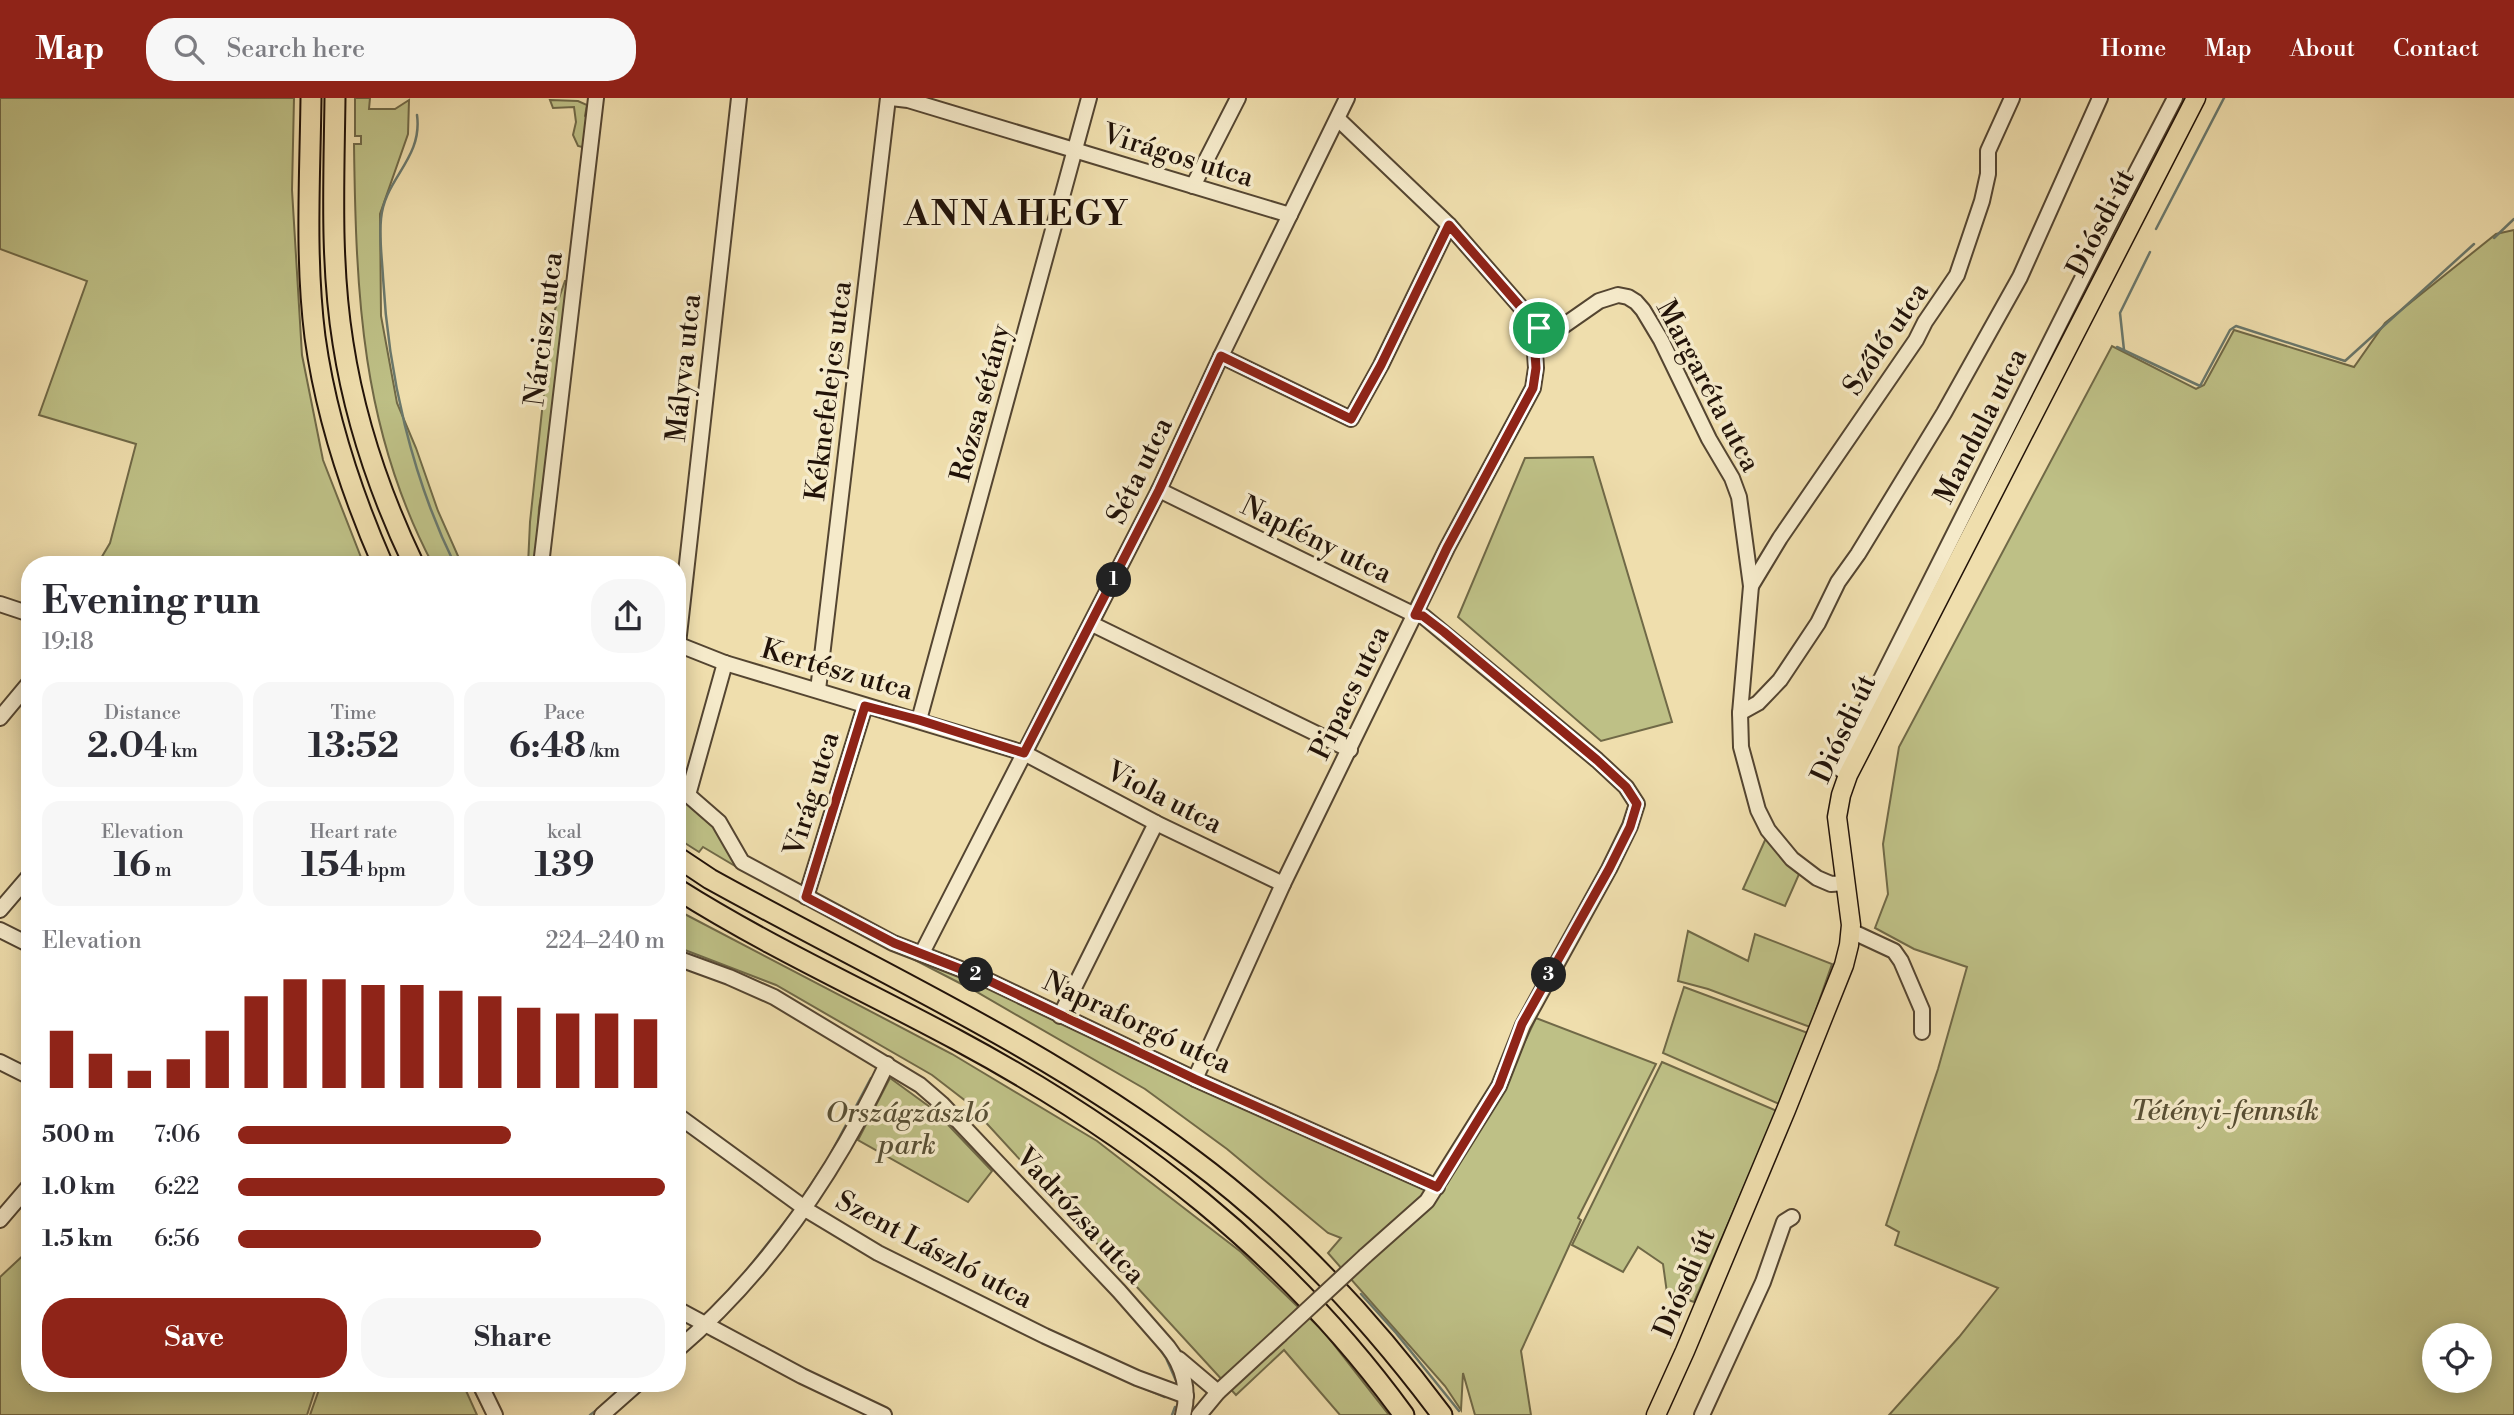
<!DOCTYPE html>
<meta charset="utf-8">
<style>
:root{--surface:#fff;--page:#f7f7f7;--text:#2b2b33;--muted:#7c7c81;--accent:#8f2418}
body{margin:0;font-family:"Libre Bodoni",serif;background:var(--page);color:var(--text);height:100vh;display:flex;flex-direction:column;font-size:26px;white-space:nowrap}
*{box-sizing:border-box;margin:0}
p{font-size:23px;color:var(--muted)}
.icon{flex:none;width:38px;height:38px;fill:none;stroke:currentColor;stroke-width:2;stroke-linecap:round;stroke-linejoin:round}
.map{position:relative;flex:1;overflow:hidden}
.drawer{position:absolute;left:21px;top:458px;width:665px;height:836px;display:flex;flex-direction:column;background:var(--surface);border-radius:28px;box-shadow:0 4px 18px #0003}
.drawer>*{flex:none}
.buttons{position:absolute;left:2422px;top:1225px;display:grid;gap:14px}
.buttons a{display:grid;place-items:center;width:70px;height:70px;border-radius:50%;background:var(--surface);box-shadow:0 4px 18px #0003;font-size:35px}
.pin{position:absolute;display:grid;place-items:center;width:60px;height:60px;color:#fff;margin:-30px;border:4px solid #fff;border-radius:50%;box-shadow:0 2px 7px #0007}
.km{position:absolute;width:35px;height:35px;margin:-18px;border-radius:50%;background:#222;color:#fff;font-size:19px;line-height:35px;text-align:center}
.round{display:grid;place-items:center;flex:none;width:74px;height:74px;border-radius:28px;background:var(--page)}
.summary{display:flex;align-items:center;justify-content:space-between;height:119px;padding:0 21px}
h1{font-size:38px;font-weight:700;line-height:52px}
.metrics{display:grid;grid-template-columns:repeat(3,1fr);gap:10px;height:119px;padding:7px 21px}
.metrics div{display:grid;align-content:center;border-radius:18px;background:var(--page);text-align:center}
.metrics b{font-size:35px;font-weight:700}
.metrics small{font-size:19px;font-weight:400}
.metrics p{font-size:19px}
.chart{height:196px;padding:14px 21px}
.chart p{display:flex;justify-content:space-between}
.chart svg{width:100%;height:126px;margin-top:7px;stroke:var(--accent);stroke-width:6}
.button{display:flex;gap:14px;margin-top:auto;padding:14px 21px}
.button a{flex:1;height:80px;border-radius:28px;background:var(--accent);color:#fff;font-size:28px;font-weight:700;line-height:80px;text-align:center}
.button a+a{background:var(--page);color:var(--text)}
ul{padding:0 21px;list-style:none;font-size:23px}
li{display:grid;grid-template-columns:112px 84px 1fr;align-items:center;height:52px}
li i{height:18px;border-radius:9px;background:var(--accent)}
header{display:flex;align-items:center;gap:42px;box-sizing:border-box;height:98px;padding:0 35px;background:var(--accent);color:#fff}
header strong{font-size:33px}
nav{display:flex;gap:38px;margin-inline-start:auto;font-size:24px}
.search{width:490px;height:63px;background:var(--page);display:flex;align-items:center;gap:18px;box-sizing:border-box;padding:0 24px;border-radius:28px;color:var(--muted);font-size:26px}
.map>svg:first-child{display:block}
.green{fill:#bec086;stroke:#706947;stroke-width:2;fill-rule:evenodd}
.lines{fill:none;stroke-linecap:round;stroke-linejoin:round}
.stream{stroke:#6a786c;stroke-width:2.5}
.minor-casing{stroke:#544531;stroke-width:18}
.major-casing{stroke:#211208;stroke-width:21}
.highway-casing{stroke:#211208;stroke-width:23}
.minor{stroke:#f5eaca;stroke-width:14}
.major{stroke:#efdead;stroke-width:18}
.highway{stroke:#efdead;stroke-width:19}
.minor-bridge-casing{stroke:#544531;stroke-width:18;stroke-linecap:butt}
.minor-bridge{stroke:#f5eaca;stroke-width:14}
.route-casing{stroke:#fff;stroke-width:14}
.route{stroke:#8f2418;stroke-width:9}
.labels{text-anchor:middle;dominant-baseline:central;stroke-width:7;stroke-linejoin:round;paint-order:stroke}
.street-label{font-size:28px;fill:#211208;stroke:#f5eaca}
.park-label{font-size:28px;font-style:italic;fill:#584f34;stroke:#f5eaca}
.district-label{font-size:35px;font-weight:bold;letter-spacing:2px;fill:#211208;stroke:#f5eaca}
</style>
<header>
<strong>Map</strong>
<div class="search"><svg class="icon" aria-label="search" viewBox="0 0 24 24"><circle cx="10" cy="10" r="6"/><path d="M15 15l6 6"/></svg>Search here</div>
<nav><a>Home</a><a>Map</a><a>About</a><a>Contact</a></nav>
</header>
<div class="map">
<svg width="2514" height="1317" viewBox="0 0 2514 1317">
<rect width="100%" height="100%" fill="#efdead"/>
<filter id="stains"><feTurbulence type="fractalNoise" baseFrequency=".00286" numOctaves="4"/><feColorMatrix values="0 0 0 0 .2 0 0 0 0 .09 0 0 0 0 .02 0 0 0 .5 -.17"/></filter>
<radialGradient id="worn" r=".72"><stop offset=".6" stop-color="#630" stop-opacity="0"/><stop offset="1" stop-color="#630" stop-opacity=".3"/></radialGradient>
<g class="green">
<polygon points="0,0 294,0 292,92 302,257 323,362 364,467 97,467 110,445 136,346 39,317 87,183 0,151"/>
<path d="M355,0H370L369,11H395L409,2L408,36L380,116L381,218L397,305L416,350L438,413L462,467H433C361,331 356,196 354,46H361V38H355Z"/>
<polygon points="550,2 578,3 587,7 585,18 589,22 586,50 578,48 573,37 576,24 574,9 553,10"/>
<path d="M2514,132V1317H1889L1959,1239L1998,1190L1895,1147L1899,1134L1886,1127L1938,971L1967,869L1914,851L1875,830L1888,796L1883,746L1899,649L2112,248L2196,291L2204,287L2234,232L2354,269L2385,225L2496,136ZM2434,1237H2480V1283H2434Z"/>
<polygon points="565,183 570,183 551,338 539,410 536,467 528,467 530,424 552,220"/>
<polygon points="1593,359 1672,624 1601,643 1458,519 1525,360"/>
<polygon points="677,692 700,709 726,736 740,767 735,768 703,749 699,754 677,740"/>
<polygon points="1766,740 1800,774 1785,808 1743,791"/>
<polygon points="677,812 952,956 1097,1043 1241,1154 1324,1234 1389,1317 1340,1317 1284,1252 1236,1297 967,1004 932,977 776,887 677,849"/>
<polygon points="1688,833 1748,863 1755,836 1832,866 1810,929 1708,891 1678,883"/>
<polygon points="919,857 1418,1086 1447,1086 1503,990 1536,920 1656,966 1578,1120 1581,1122 1521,1253 1531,1317 1475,1317 1463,1275 1461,1312 1445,1288 1328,1155 1341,1140 1328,1135 1227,1051 1145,991 975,893 907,858"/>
<polygon points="1684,889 1808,935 1779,1006 1663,955"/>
<polygon points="1662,964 1777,1013 1694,1204 1667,1195 1663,1166 1638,1149 1623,1174 1572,1147"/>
<polygon points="890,980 934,1012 992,1073 968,1104 858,1042"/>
<polygon points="30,1151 30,1286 317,1286 307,1317 0,1317 0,1179"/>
<polygon points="321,1286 463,1286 477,1317 310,1317"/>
</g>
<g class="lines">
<g class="stream">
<path d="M417,17C423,61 384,81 381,121C379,140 382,160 383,179C388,276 412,380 455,467"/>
<polyline points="2156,131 2224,0"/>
<polyline points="2494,140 2514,121"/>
<polyline points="2117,249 2200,288 2230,232 2236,228 2345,263 2474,146"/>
<polyline points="2124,252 2120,215 2150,154"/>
<polyline points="692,1036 763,1088"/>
<polyline points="831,1055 871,980"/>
<polyline points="806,1094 828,1061"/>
<polyline points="746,1173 791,1116"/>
<polyline points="933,1190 971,1209"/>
<polyline points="1361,1196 1396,1235 1459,1313"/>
<polyline points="976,1212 1011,1229"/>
<polyline points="711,1238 722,1243"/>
<polyline points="1159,1250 1166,1260 1177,1285"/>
<polyline points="471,1286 487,1317"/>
<polyline points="1146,1291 1165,1299"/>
<polyline points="590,1317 602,1308"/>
<polyline points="1172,1317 1175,1309"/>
</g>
<defs>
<g id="minor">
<polyline points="891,0 908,2 1290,117"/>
<polyline points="1338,21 1449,127 1539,230 1547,233 1556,233 1599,203 1618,197 1628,199 1636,204 1643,212 1661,242 1709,341 1732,380 1739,399 1751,488 1740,615 1741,649 1758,712 1768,732 1792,761 1817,780 1831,786 1846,785"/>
<polyline points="1193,88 1238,0"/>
<polyline points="1221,258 1351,321 1381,267 1449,127"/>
<polyline points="1159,392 1415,517 1423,518 1597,662 1626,689 1637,706 1630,728 1609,771 1523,927 1499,988 1427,1103 1365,1158"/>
<polyline points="541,467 596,0"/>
<polyline points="1751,488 1780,440 1916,242 1925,224 1957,177 1982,103 1988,76 1988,53 2012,0"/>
<polyline points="0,506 30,516"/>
<polyline points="1092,526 1350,652"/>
<polyline points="677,546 725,565 1024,655 1156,725 1283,786"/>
<polyline points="678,546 739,0"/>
<polyline points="725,565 688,697 719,724 742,764 893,845 981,879 1195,981 1437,1089"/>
<polyline points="818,592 888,0"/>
<polyline points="1740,615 1758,605 1780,582 1818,525 1838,484 1858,456 1944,315 2020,179 2100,0"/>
<polyline points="0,620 30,584"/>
<polyline points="919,622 1089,0"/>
<polyline points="1848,677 1839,670 1841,661 2114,117 2175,0"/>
<polyline points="806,799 865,608"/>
<polyline points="0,812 30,777"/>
<polyline points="0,832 30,847"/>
<polyline points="1851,833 1894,853 1901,863 1922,912 1922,934"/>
<polyline points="922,855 1159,392 1221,258 1347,0"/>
<path d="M677,860L729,879L774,899L920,987L942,1006L1119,1193L1168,1249C1183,1268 1190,1293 1183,1317"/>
<polyline points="1060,918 1156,725"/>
<polyline points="0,964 30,979"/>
<polyline points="1195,981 1283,786 1447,450 1533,290 1536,270 1534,239 1539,230"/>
<polyline points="677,1017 810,1114 878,1155 1045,1238 1137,1280 1186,1298"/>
<polyline points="0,1122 30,1087"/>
<polyline points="677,1211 802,1278 884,1317"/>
<path d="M677,1252C768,1174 836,1074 887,966"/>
<polyline points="1179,1261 1218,1294"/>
<polyline points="480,1286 495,1317"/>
<polyline points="602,1317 637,1286"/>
<polyline points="1199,1317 1218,1294 1280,1237"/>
<polyline points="1702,1317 1763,1184 1784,1124 1792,1119"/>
</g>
<polyline id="major" points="1656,1317 1685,1253 1786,1012 1844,867 1849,847 1851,827 1837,719 1841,697 1848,677 2196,0"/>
<g id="highway">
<path d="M311,0C310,79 305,160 315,239C326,319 351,394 383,467"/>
<path d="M335,0C334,81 330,164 343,245C355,323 380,396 414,467"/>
<path d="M677,759L710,781C872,871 1043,948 1191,1060C1287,1131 1371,1222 1442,1317"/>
<path d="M677,791C767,848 864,892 957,942C1134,1037 1285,1154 1404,1317"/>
</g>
</defs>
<use href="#minor" class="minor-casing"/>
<use href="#major" class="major-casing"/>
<use href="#highway" class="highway-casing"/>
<use href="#minor" class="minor"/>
<use href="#major" class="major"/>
<use href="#highway" class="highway"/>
<defs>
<polyline id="minor-bridge" points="1280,1237 1365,1158"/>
</defs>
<use href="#minor-bridge" class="minor-bridge-casing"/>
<use href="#minor-bridge" class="minor-bridge"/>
</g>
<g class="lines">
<defs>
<polygon id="route" points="1449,127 1539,230 1534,239 1536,270 1533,290 1447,450 1415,517 1423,518 1444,534 1597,662 1626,689 1637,706 1630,729 1609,771 1522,926 1499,988 1437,1089 1195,981 981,879 894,845 806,799 865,608 919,622 1024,655 1159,392 1221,258 1351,321 1381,267"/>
</defs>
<use href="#route" class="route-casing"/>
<use href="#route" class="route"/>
</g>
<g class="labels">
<g class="street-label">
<text transform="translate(1178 58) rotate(17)">Virágos utca</text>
<text transform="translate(2101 125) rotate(-63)">Diósdi út</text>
<text transform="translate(544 231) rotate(-83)">Nárcisz utca</text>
<text transform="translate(1886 241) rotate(-56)">Szőlő utca</text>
<text transform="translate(684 270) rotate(-84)">Mályva utca</text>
<text transform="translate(1708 288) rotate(62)">Margaréta utca</text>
<text transform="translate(829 293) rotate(-83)">Kéknefelejcs utca</text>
<text transform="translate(981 305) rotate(-75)">Rózsa sétány</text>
<text transform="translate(1981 328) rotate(-63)">Mandula utca</text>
<text transform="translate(1140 373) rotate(-64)">Séta utca</text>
<text transform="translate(1316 442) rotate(26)">Napfény utca</text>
<text transform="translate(837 572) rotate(16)">Kertész utca</text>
<text transform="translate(1350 595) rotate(-64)">Pipacs utca</text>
<text transform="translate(1844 631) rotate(-65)">Diósdi út</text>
<text transform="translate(812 696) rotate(-73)">Virág utca</text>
<text transform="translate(1164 700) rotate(27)">Viola utca</text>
<text transform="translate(1137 925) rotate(25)">Napraforgó utca</text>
<text transform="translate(1080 1118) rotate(47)">Vadrózsa utca</text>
<text transform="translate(934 1152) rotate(28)">Szent László utca</text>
<text transform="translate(1685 1185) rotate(-67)">Diósdi út</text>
</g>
<g class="park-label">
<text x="2225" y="1013">Tétényi-fennsík</text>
<text x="907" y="1015">Országzászló<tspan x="907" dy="32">park</tspan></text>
</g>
<g class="district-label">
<text x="1017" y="116">ANNAHEGY</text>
</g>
</g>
<rect width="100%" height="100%" filter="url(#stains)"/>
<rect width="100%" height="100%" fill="url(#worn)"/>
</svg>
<div class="buttons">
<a><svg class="icon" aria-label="locate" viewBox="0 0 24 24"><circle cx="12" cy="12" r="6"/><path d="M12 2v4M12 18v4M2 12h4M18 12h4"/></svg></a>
</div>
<div class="pin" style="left:1539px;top:230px;background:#1e9e55"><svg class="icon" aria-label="arrive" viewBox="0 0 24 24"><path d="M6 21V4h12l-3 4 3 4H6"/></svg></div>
<b class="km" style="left:1114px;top:482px">1</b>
<b class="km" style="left:976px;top:877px">2</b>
<b class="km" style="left:1549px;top:877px">3</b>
<section class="drawer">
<div class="summary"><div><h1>Evening run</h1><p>19:18</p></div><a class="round"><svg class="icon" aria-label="share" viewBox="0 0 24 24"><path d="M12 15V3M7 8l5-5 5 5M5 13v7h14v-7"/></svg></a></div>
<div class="metrics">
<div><p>Distance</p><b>2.04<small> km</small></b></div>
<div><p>Time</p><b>13:52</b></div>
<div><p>Pace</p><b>6:48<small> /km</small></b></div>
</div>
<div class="metrics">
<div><p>Elevation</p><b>16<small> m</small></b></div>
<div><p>Heart rate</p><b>154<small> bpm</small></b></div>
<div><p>kcal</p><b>139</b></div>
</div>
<div class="chart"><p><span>Elevation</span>224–240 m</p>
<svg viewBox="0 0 160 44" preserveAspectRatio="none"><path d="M5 44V24M15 44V32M25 44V38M35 44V34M45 44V24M55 44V12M65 44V6M75 44V6M85 44V8M95 44V8M105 44V10M115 44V12M125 44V16M135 44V18M145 44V18M155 44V20"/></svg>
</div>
<ul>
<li><b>500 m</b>7:06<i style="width:64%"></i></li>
<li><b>1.0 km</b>6:22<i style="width:100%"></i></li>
<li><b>1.5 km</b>6:56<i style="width:71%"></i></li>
</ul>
<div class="button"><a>Save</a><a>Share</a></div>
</section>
</div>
